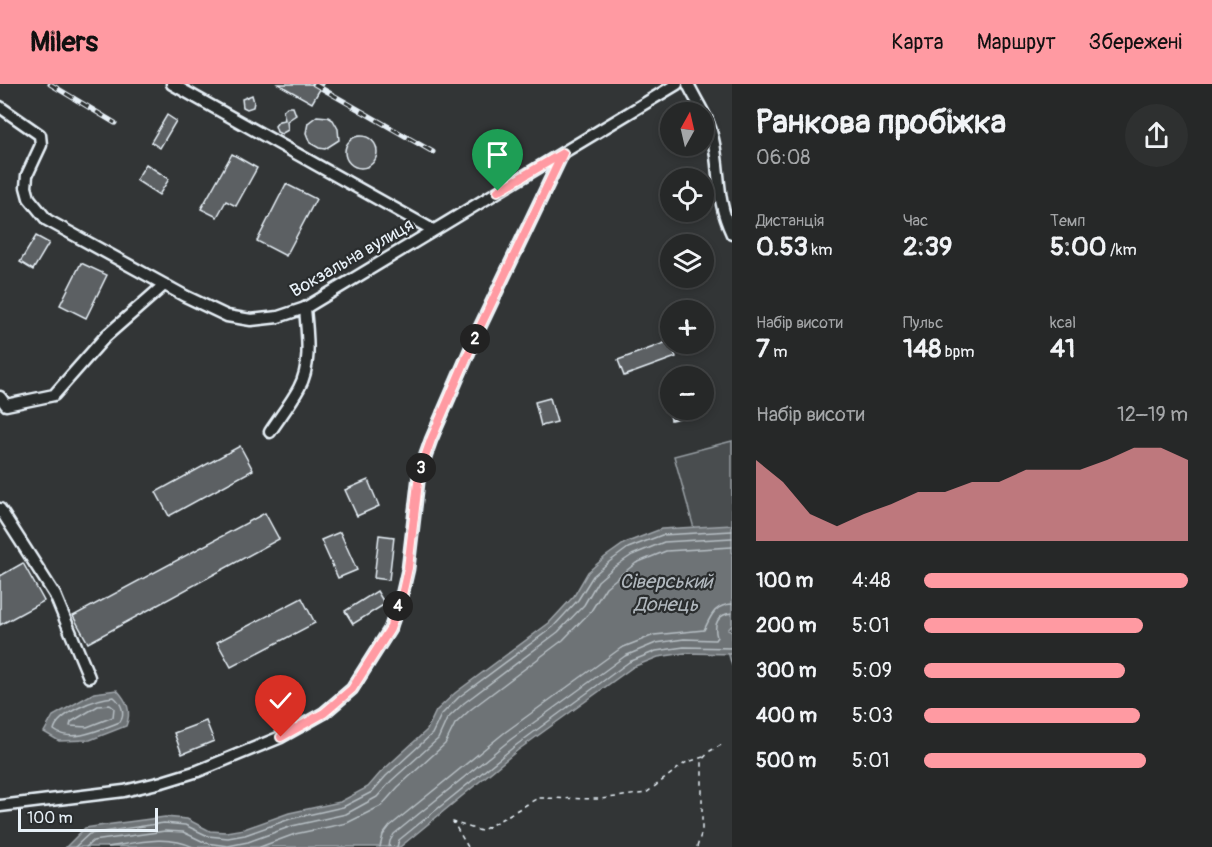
<!DOCTYPE html>
<html lang="uk">
<meta charset="utf-8">
<style>
:root{--surface:#262828;--page:#2e3030;--text:#f1f3f6;--muted:#a4a6a8;--line:#424445;--accent:#ff9aa2}
body{margin:0;font-family:Pangolin,sans-serif;background:var(--page);color:var(--text);height:100vh;display:flex;flex-direction:column;font-size:22px;white-space:nowrap}
*{box-sizing:border-box;margin:0}
p{font-size:20px;color:var(--muted)}
.icon{flex:none;width:33px;height:33px;fill:none;stroke:currentColor;stroke-width:2;stroke-linecap:round;stroke-linejoin:round}
.map{position:relative;flex:1;overflow:hidden}
.details{display:flex;flex-direction:column;background:var(--surface);width:480px}
.details>*{flex:none}
.needle{width:39px;rotate:8deg}
.tools{position:absolute;left:660px;top:18px;display:grid;gap:12px}
.tools a{display:grid;place-items:center;width:54px;height:54px;border-radius:50%;background:var(--surface);box-shadow:0 3px 9px #0003,0 0 0 2px var(--line);font-size:30px}
.scale{position:absolute;left:18px;bottom:15px;width:140px;box-sizing:border-box;padding-left:6px;border:3px solid #e8f1f8;border-top:0;font-size:16px;line-height:21px;white-space:nowrap;color:#e8f1f8;-webkit-text-stroke:4px #2a2d2e;paint-order:stroke}
.pin{position:absolute;display:grid;place-items:center;width:51px;height:51px;color:#fff;margin:-62px -26px;border-radius:50% 50% 50% 0;rotate:-45deg;box-shadow:0 0 6px #0007}
.pin .icon{rotate:45deg}
.km{position:absolute;width:30px;height:30px;margin:-15px;border-radius:50%;background:#222;color:#fff;font-size:16px;line-height:30px;text-align:center}
.round{display:grid;place-items:center;flex:none;width:63px;height:63px;border-radius:32px;background:var(--page)}
.summary{display:flex;align-items:center;justify-content:space-between;height:102px;padding:0 24px}
h1{font-size:33px;font-weight:800;line-height:45px}
.figures{display:grid;grid-template-columns:repeat(3,1fr);gap:9px;height:102px;padding:6px 24px}
.figures div{display:grid;align-content:center}
.figures b{font-size:26px;font-weight:800}
.figures small{font-size:16px;font-weight:400}
.figures p{font-size:16px}
.chart{height:168px;padding:12px 24px}
.chart p{display:flex;justify-content:space-between}
.chart svg{width:100%;height:108px;margin-top:6px;fill:var(--accent);opacity:.7}
ul{padding:0 24px;list-style:none;font-size:20px}
li{display:grid;grid-template-columns:96px 72px 1fr;align-items:center;height:45px}
li i{height:15px;border-radius:8px;background:var(--accent)}
header{display:flex;align-items:center;gap:36px;box-sizing:border-box;height:84px;padding:0 30px;background:var(--accent);color:#111}
header strong{font-size:28px}
nav{display:flex;gap:33px;margin-inline-start:auto;font-size:21px}
main{display:flex;flex:1;min-height:0}
.map>svg:first-child{display:block}
.green{fill:#494d4f;stroke:#989fa4;stroke-width:1.5}
.water{fill:#6e7376;stroke:#9fa5aa;stroke-width:1.5}
.lines{fill:none;stroke-linecap:round;stroke-linejoin:round}
.shore{stroke:#b7bfc4;stroke-width:1.5}
.building{fill:#5c6063;stroke:#e8f1f8;stroke-width:1.5}
.minor-casing{stroke:#e8f1f8;stroke-width:15}
.path{stroke:#e8f1f8;stroke-width:1.5;stroke-dasharray:4.5 4.5;stroke-linecap:butt}
.minor{stroke:#2a2d2e;stroke-width:10}
.rail-casing{stroke:#e8f1f8;stroke-width:5}
.rail{stroke:#2a2d2e;stroke-width:3;stroke-dasharray:9;stroke-linecap:butt}
.route-casing{stroke:#fff;stroke-width:12}
.route{stroke:#ff9aa2;stroke-width:8}
.labels{text-anchor:middle;dominant-baseline:central;stroke-width:4.5;stroke-linejoin:round;paint-order:stroke}
.street-label{font-size:18px;fill:#e8f1f8;stroke:#2a2d2e}
.water-label{font-size:20px;font-style:italic;fill:#b1b8be;stroke:#2a2d2e}
</style>
<header>
<strong>Milers</strong>
<nav><a>Карта</a><a>Маршрут</a><a>Збережені</a></nav>
</header>
<main>
<div class="map">
<svg width="732" height="763" viewBox="0 0 732 763">
<rect width="100%" height="100%" fill="#323536"/>
<filter id="ink" filterUnits="userSpaceOnUse"><feTurbulence type="fractalNoise" baseFrequency=".0167" numOctaves="2"/><feDisplacementMap in="SourceGraphic" scale="12" xChannelSelector="R" yChannelSelector="G"/><feConvolveMatrix kernelMatrix="1 2 1 2 8 2 1 2 1" color-interpolation-filters="sRGB"/></filter>
<g filter="url(#ink)">
<polygon class="green" points="732,357 732,582 674,372"/>
<g class="water">
<polygon points="732,441 732,541 728,546 732,548 732,570 685,569 658,573 633,583 518,666 400,763 66,763 85,744 105,741 165,733 187,735 210,747 226,748 244,745 289,729 340,718 368,703 381,688 427,646 436,627 455,609 549,539 574,512 588,488 605,473 625,459 661,445"/>
<path d="M117,606C127,617 132,627 126,642L90,656L59,657L44,648L53,632L94,609Z"/>
</g>
<g class="lines">
<g class="shore">
<path d="M114,613C121,619 126,629 120,638C101,645 72,660 54,646C58,629 97,614 114,613Z"/>
<polygon points="110,621 114,624 113,633 87,643 70,642 71,638 98,622"/>
<polyline points="75,763 89,750 164,739 185,741 208,752 228,754 245,751 290,735 343,723 372,708 386,692 432,650 441,631 459,613 553,543 578,516 593,492 609,478 628,464 662,451 732,447"/>
<polyline points="86,763 93,757 165,747 183,748 206,759 228,762 248,758 292,742 346,730 377,713 391,697 438,655 447,635 464,619 558,548 584,521 598,497 613,484 632,471 664,458 732,454"/>
<path d="M108,763C135,759 167,750 193,763"/>
<polyline points="260,763 295,750 347,739 381,722 398,703 445,660 455,640 470,626 563,556 591,527 606,503 636,479 666,467 732,463"/>
<path d="M380,763L383,751L390,742L504,649L621,564L654,551L704,546C711,532 714,521 732,520"/>
<path d="M389,763L390,757L394,750L510,656L625,572L656,559L684,555L715,556L717,553C713,540 718,530 732,529"/>
<polyline points="397,763 399,756 515,662 629,578 656,567 684,563 732,564"/>
</g>
</g>
<g class="building">
<polygon points="278,0 323,0 312,19"/>
<polygon points="252,11 254,18 253,23 247,25 243,23 242,15"/>
<polygon points="287,23 293,23 296,31 287,37 288,46 281,50 277,48 275,42 279,37 285,36 283,27"/>
<polygon points="167,31 176,37 160,64 151,58"/>
<polygon points="317,32 328,33 333,36 338,45 339,56 325,65 319,64 310,59 306,49 308,39"/>
<circle cx="361" cy="68" r="16"/>
<polygon points="232,70 257,84 236,122 226,117 217,133 201,125"/>
<polygon points="146,80 169,95 159,111 136,96"/>
<polygon points="286,100 316,115 286,172 257,157"/>
<polygon points="36,152 49,159 33,186 20,178"/>
<polygon points="81,179 107,191 86,234 60,221"/>
<polygon points="670,257 676,273 624,292 618,276"/>
<polygon points="550,314 557,338 541,342 535,318"/>
<polygon points="669,326 688,326 690,332 671,336"/>
<polygon points="240,362 253,386 169,432 156,408"/>
<polygon points="368,396 379,422 357,432 345,406"/>
<polygon points="265,429 279,455 88,559 73,532"/>
<polygon points="340,448 357,486 338,494 321,456"/>
<polygon points="379,451 394,453 389,496 374,494"/>
<polygon points="23,479 44,517 0,541 0,492"/>
<polygon points="377,507 385,520 353,540 345,527"/>
<polygon points="302,514 315,539 231,583 217,558"/>
<polygon points="206,637 214,657 182,670 174,649"/>
</g>
<g class="lines">
<defs>
<g id="minor">
<polyline points="172,0 433,146"/>
<path d="M688,0C697,19 709,34 713,55C721,90 715,114 732,150"/>
<polyline points="0,23 40,51 41,61 27,91 26,103 29,114 47,136 185,212 227,232 251,236 278,233 305,224 677,0"/>
<polyline points="0,313 6,321 54,311 106,252 164,201"/>
<path d="M270,348C279,334 291,319 299,304C312,280 307,250 305,224"/>
<polyline points="0,425 55,511 89,593"/>
<polyline points="0,722 124,707 162,698 198,687 281,653 324,629 352,605 390,545 402,511 408,485 419,390 431,356 479,245 563,69"/>
</g>
</defs>
<use href="#minor" class="minor-casing"/>
<g class="path">
<polyline points="468,763 453,738 481,747 538,714 601,715 646,709 685,679 706,672"/>
<polyline points="697,763 702,747 702,676 710,667 721,661"/>
</g>
<use href="#minor" class="minor"/>
<defs>
<g id="rail">
<polyline points="50,0 115,39"/>
<polyline points="314,0 433,68"/>
</g>
</defs>
<use href="#rail" class="rail-casing"/>
<use href="#rail" class="rail"/>
</g>
</g>
<g class="lines" filter="url(#ink)">
<defs>
<polyline id="route" points="281,653 324,629 352,605 390,545 402,511 408,484 419,390 431,356 479,245 563,69 498,107"/>
</defs>
<use href="#route" class="route-casing"/>
<use href="#route" class="route"/>
</g>
<g class="labels">
<g class="street-label">
<text transform="translate(352 174) rotate(-30)">Вокзальна вулиця</text>
</g>
<g class="water-label">
<text x="666" y="497">Сіверський<tspan x="666" dy="23">Донець</tspan></text>
</g>
</g>
</svg>
<div class="tools">
<a><svg class="needle" viewBox="-14 -14 28 28"><path d="M0-13l5 13h-10z" fill="#e53935"/><path d="M0 13l5-13h-10z" fill="#a4a6a8"/></svg></a>
<a><svg class="icon" aria-label="locate" viewBox="0 0 24 24"><circle cx="12" cy="12" r="6"/><path d="M12 2v4M12 18v4M2 12h4M18 12h4"/></svg></a>
<a><svg class="icon" aria-label="layers" viewBox="0 0 24 24"><path d="M12 4l9 5-9 5-9-5zM3 14l9 5 9-5"/></svg></a>
<a>+</a>
<a>−</a>
</div>
<div class="scale">100 m</div>
<div class="pin" style="left:498px;top:107px;background:#1e9e55"><svg class="icon" aria-label="arrive" viewBox="0 0 24 24"><path d="M6 21V4h12l-3 4 3 4H6"/></svg></div>
<div class="pin" style="left:281px;top:653px;background:#d93025"><svg class="icon" aria-label="check" viewBox="0 0 24 24"><path d="M5 12l5 5 9-10"/></svg></div>
<b class="km" style="left:475px;top:255px">2</b>
<b class="km" style="left:421px;top:384px">3</b>
<b class="km" style="left:398px;top:522px">4</b>
</div>
<section class="details">
<div class="summary"><div><h1>Ранкова пробіжка</h1><p>06:08</p></div><a class="round"><svg class="icon" aria-label="share" viewBox="0 0 24 24"><path d="M12 15V3M7 8l5-5 5 5M5 13v7h14v-7"/></svg></a></div>
<div class="figures">
<div><p>Дистанція</p><b>0.53<small> km</small></b></div>
<div><p>Час</p><b>2:39</b></div>
<div><p>Темп</p><b>5:00<small> /km</small></b></div>
</div>
<div class="figures">
<div><p>Набір висоти</p><b>7<small> m</small></b></div>
<div><p>Пульс</p><b>148<small> bpm</small></b></div>
<div><p>kcal</p><b>41</b></div>
</div>
<div class="chart"><p><span>Набір висоти</span>12–19 m</p>
<svg viewBox="0 0 160 44" preserveAspectRatio="none"><path d="M0 44V11L10 20L20 33L30 38L40 33L50 29L60 24L70 24L80 20L90 20L100 15L110 15L120 15L130 11L140 6L150 6L160 11V44z"/></svg>
</div>
<ul>
<li><b>100 m</b>4:48<i style="width:100%"></i></li>
<li><b>200 m</b>5:01<i style="width:83%"></i></li>
<li><b>300 m</b>5:09<i style="width:76%"></i></li>
<li><b>400 m</b>5:03<i style="width:82%"></i></li>
<li><b>500 m</b>5:01<i style="width:84%"></i></li>
</ul>
</section>
</main>
